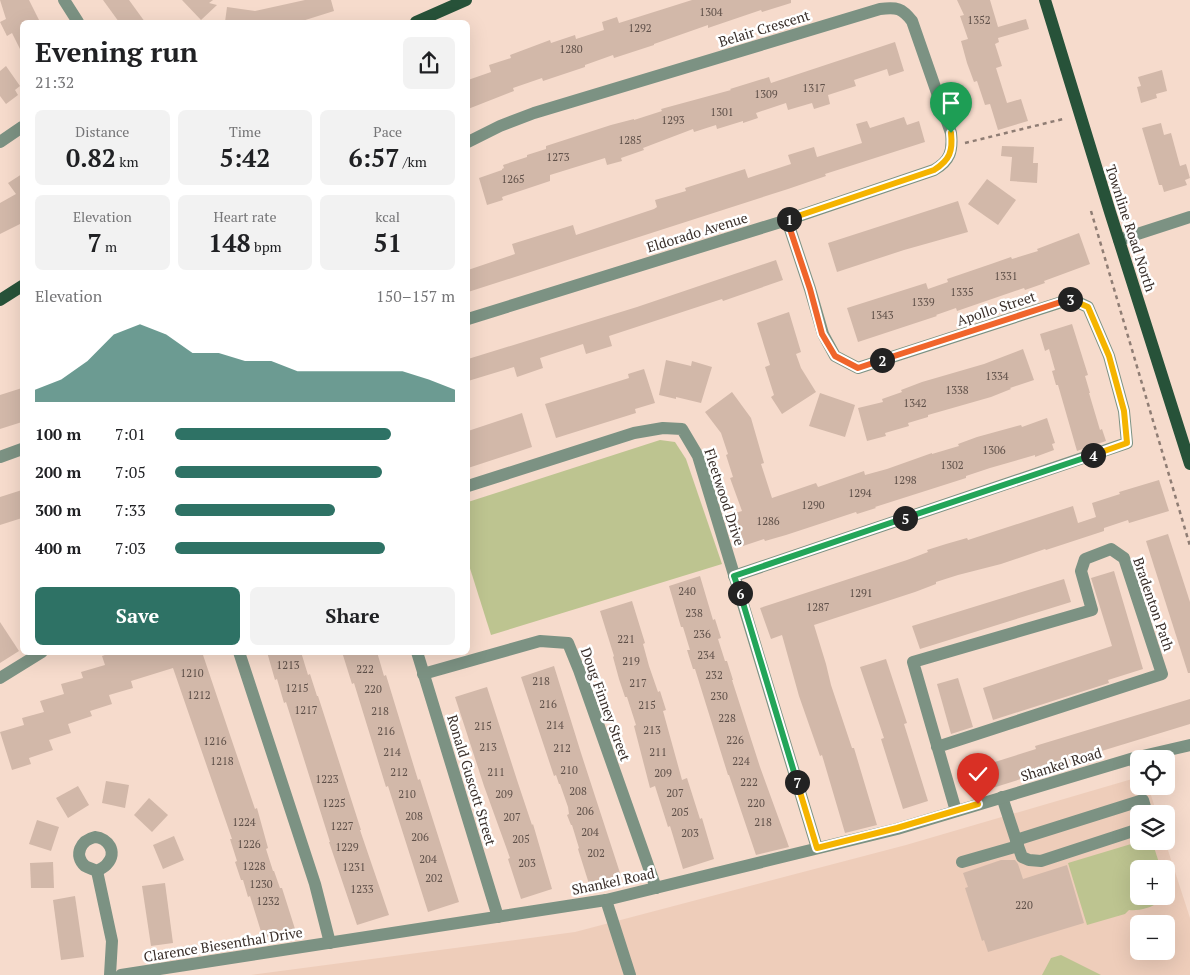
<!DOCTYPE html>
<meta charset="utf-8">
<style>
:root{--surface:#fff;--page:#f2f2f2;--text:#202124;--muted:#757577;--accent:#2e7265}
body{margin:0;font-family:"PT Serif",serif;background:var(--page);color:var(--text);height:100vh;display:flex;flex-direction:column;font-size:19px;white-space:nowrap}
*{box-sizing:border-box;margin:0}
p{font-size:16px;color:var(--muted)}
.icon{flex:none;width:28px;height:28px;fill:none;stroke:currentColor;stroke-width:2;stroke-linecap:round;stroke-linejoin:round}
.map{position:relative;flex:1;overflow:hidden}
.details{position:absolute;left:20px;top:20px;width:450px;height:635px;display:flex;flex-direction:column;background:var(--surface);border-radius:8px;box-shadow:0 5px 20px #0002}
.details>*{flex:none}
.tools{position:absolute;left:1130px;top:750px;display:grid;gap:10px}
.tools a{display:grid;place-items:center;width:45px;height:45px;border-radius:8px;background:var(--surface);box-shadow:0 5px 20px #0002;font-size:25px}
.pin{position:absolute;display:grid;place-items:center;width:42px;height:42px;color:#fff;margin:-51px -21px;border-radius:50% 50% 50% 0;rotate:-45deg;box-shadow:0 0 5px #0007}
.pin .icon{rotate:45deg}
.km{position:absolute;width:25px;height:25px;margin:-12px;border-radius:50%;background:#222;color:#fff;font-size:14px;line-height:25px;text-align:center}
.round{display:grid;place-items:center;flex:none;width:52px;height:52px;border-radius:8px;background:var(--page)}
.overview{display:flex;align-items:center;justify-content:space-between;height:85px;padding:0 15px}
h1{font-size:28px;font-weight:600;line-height:38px}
.figures{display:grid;grid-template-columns:repeat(3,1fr);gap:8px;height:85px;padding:5px 15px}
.figures div{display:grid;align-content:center;border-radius:8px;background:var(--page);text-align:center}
.figures b{font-size:25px;font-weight:600}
.figures small{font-size:14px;font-weight:400}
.figures p{font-size:14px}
.chart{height:140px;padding:10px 15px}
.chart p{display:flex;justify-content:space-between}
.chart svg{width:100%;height:90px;margin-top:5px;fill:var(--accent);opacity:.7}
.cta{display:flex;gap:10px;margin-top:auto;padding:10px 15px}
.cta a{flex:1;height:58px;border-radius:8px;background:var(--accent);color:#fff;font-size:20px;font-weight:600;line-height:58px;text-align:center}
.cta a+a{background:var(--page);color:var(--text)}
ul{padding:0 15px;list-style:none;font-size:16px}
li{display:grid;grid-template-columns:80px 60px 1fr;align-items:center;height:38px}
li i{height:12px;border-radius:6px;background:var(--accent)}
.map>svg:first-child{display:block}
.built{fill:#eecdba;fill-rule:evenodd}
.green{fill:#bdc490}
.building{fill:#d2b8a9}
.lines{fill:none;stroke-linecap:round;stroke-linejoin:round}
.path{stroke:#8f7d74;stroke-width:2.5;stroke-dasharray:4 4;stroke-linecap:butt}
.minor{stroke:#7c9283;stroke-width:12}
.major{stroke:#275239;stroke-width:12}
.split-1-casing{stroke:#fff;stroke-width:10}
.split-2-casing{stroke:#fff;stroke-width:10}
.split-3-casing{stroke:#fff;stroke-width:10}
.split-4-casing{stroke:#fff;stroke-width:10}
.split-5-casing{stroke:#fff;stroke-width:10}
.split-6-casing{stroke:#fff;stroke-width:10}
.split-7-casing{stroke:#fff;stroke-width:10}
.split-8-casing{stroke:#fff;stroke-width:10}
.split-1{stroke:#f5b400;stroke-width:6}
.split-2{stroke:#f0652b;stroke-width:6}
.split-3{stroke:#f0652b;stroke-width:6}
.split-4{stroke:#f5b400;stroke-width:6}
.split-5{stroke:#22a559;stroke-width:6}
.split-6{stroke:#22a559;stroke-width:6}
.split-7{stroke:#22a559;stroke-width:6}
.split-8{stroke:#f5b400;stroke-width:6}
.labels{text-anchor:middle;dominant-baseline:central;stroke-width:5;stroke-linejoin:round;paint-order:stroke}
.number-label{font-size:11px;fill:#5f5049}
.street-label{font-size:14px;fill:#392e29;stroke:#fff}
</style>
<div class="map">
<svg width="1190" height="975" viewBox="0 0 1190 975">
<rect width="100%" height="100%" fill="#f6dbcc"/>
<path class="built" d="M1139,777V786H1148L1157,814H1139V841H1165L1190,918V975H251L575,932L906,845ZM1139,869H1166V896H1139ZM1139,924H1166V951H1139Z"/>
<g class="green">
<polygon points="660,440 675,442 686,459 722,564 491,635 468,562 468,502"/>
<path d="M1141,841H1152L1161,869H1139V896H1166V884L1171,897L1166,902H1158C1152,908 1138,911 1129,910L1125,914L1087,925L1068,863Z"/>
<polygon points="1061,955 1101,975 1042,975 1051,958"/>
</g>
<g class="building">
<polygon points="0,0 29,0 40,22 22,22 22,53 12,33 7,36 0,22 6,19"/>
<polygon points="103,0 129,0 145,22 119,22"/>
<polygon points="182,0 213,0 209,3 217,5 201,20"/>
<polygon points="305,0 331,0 334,11 299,22 225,22 227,7 255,11"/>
<polygon points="692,0 791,0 791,3 762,12 761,10 708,28 708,25 654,44 654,45 614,58 613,55 585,65 585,67 543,81 542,78 513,88 514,91 468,109 468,80 491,72 489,65 511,58 510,55 550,40 551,43 575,35 576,39 604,30 602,22 617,17 619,23"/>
<polygon points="957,0 990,0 998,27 1026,19 1029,29 998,38 999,42 995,44 1002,66 996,68 1007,103 1021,99 1028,121 998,130 990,104 985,105 977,81 974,82 967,63 961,41 968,39 960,16 964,15"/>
<polygon points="895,42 904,71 889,76 887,69 854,80 856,86 828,95 830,104 814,109 812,103 788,110 786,103 756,113 758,118 743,123 743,121 717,129 716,125 694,132 693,129 643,148 644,150 621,158 622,161 607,165 605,158 550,175 550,181 502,197 503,200 487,205 479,178 502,170 502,169 504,168 503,165 527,157 527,155 546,149 546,146 611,125 634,119 634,120 662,111 661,109 731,90 730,89 769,77 771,83"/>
<polygon points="6,66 20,86 15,90 18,95 6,104 0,96 0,71"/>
<polygon points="1162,70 1167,91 1156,94 1157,98 1141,103 1137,87 1141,86 1138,77"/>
<polygon points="904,117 907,125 919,121 925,142 825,174 826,176 788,189 468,292 468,270 515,254 512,244 573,225 576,235 654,209 657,207 655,200 686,191 685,188 745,169 748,178 791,164 788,155 814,147 817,157 862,143 856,124 867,121 870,128"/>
<polygon points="1161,123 1164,135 1171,133 1180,166 1186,164 1190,178 1185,180 1187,185 1164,192 1162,185 1159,185 1142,128"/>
<polygon points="1002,146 1034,147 1033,163 1038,163 1037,183 1010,181 1012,157 1001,156"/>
<polygon points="22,174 22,223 0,234 0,203 16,194 8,183"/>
<polygon points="987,179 1016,200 998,225 968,204"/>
<polygon points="958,201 968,232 904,250 837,272 828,243"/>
<polygon points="1079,233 1090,264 1044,281 1045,283 1025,290 1024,288 957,311 956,308 936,315 937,316 858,342 847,308 926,283 928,289 948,282 947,279 991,264 1011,257 1012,259 1038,251 1037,249"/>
<polygon points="776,260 783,280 723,301 722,299 609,336 612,346 586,354 583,344 540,358 543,368 517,377 514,367 468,381 468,359 637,307"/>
<polygon points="789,312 801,352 796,354 801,368 816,392 782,414 771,397 774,395 765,367 770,365 757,323"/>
<polygon points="1072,324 1088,375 1085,376 1090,393 1089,393 1100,430 1102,429 1106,441 1077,451 1058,385 1056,385 1052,371 1055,370 1049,349 1045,351 1040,334"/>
<polygon points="1023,349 1034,380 1010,388 1011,389 991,397 928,415 928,417 908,423 909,426 885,433 886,436 867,441 858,408 883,402 882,399 902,392 901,390 922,382 984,364"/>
<polygon points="666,360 691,366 692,361 712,367 701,403 676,397 676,399 659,395"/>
<polygon points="644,369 655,403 635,409 636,413 556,438 545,404 629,378 628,374"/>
<polygon points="22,388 22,422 0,429 0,395"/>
<polygon points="732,392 751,418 764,463 761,464 772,498 816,483 818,487 864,471 865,475 887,469 932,453 932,454 959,446 958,444 977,437 1021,425 1022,427 1047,418 1055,443 1052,444 1054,450 1035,457 1035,455 990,468 966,476 966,478 875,507 876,508 857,514 856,512 786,535 765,541 764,539 743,546 732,514 742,511 730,478 733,477 726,455 728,454 721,433 705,412"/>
<polygon points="820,393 855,405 845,437 809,426"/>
<polygon points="522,413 532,447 468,468 468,431"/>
<polygon points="1159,480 1169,511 1129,523 1128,520 1104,528 1104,531 1046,550 1045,549 1001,564 958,575 936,582 936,584 915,592 814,625 826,664 831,685 852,748 854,748 877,825 845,833 822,755 820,756 799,696 782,635 771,639 760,608 907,560 928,552 927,550 946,544 967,538 968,540 1073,506 1078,523 1096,517 1092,503 1120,494 1119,492"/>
<polygon points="22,490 22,518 0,525 0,497"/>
<polygon points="1168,534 1190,602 1190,673 1188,673 1146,541"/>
<polygon points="1114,571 1143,669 1108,680 1109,683 993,720 983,688 1112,646 1091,578"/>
<polygon points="700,576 713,620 715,619 721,638 718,639 725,661 727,661 733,680 732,680 760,767 789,847 785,848 756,855 729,775 728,775 695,669 693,669 687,650 690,650 683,627 681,627 669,586"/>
<polygon points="1064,579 1071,602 920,649 912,626"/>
<polygon points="632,601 645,643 643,644 649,666 658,692 660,691 666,710 663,711 682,780 687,778 700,819 702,818 714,859 683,869 670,826 668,827 655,786 650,788 634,726 636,725 627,697 625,697 619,679 613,657 614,656 600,611"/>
<polygon points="0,622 19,651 0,663"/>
<polygon points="113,652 202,652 255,809 257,808 268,848 266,849 273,871 274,871 280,888 282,888 295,929 263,938 250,896 248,897 243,880 241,880 235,862 237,861 230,839 232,839 173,668 131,681 133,688 109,695 112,704 90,711 92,716 68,724 71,733 49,740 53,750 29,758 31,764 12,770 0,732 24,725 22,718 44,712 40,701 64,694 61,684 83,678 81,672 105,665 102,656"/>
<polygon points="267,652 301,652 308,675 310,674 317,696 318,696 361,830 360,830 389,915 357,925 329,842 330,842 286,702 284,703 277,679 275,680"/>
<polygon points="342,652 377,652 384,676 386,675 418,780 420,779 459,902 428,912 388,786 386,787 354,683 352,684"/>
<polygon points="886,659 907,723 904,724 928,801 903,809 881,739 884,738 860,667"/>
<polygon points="554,666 581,753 621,876 590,887 578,849 579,848 572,825 571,825 567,815 569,814 568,807 560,784 559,784 556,775 554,776 521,677"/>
<polygon points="958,678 973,727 951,734 937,684"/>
<polygon points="487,687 517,780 532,825 533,824 552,889 521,899 508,859 510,858 484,786 455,697"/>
<polygon points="1190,699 1190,724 1036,771 1037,774 970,795 963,772 1036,749 1035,746"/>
<polygon points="106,781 129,785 125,808 102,803"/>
<polygon points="78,786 89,805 68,818 56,798"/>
<polygon points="149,798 168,815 152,832 134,815"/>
<polygon points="37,820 59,827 51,851 29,844"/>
<polygon points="174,836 184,860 163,869 153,845"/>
<polygon points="1001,860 1015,860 1018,864 1023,879 1067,865 1084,923 988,952 984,940 982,941 965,888 968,887 963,873"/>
<polygon points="53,862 54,888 31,888 30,863"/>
<polygon points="165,883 173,943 151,946 142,886"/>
<polygon points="75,896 84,957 61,960 53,900"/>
</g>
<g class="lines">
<g class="path">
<polyline points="965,143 1063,119"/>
<polyline points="1091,211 1190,546"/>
</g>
<g class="minor">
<polyline points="64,0 78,22"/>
<polyline points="0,142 22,127"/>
<path d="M468,142L500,126L534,113L880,9C897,7 902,8 912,21L951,133C953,151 950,161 934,170L787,220L468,319"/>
<polyline points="1119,240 1190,217"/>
<polyline points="0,457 22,449"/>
<polyline points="468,486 634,433 663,428 682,429 698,456 817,848"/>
<polyline points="734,576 1127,443 1124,411 1109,356 1088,307 1071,299 858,368 835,356 823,334 810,289 787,220"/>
<polyline points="239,652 315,884 330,943"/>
<polyline points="417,652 498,917"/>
<polyline points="423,674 540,641 568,643 579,670 656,888"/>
<polyline points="0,678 42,652"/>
<polyline points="937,747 1162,674 1124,558 1111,549 1085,559 1081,571 1092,610 913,662 956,811"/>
<polyline points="1134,758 1139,779"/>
<path d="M95,837C108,838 118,852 107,864C105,867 100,869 97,871C93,869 88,868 85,866C73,855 81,840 95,837Z"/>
<polyline points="1016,840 1143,800 1147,814"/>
<polyline points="1018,846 1022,857 1029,860 1041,861 1139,829"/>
<polyline points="962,862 1018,846 1002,797"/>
<polyline points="97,871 112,941 110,975"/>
<polyline points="606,900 630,975"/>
<polyline points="121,975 606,900 897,829 1134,758 1190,745"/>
</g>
<g class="major">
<polyline points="1045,0 1110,212 1190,464"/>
<polyline points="416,22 466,0"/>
<polyline points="0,300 22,286"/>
</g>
</g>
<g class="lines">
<defs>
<path id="split-1" d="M789,219L934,170C950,160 953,151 951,133"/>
<polyline id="split-2" points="789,219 787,220 810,289 822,334 835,356 858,368 882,360"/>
<polyline id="split-3" points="882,360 1070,299"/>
<polyline id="split-4" points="1070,299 1088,307 1109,356 1124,411 1127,443 1093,455"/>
<polyline id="split-5" points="905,518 1093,455"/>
<polyline id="split-6" points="740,593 734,576 905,518"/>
<polyline id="split-7" points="740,593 797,782"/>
<polyline id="split-8" points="797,782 817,848 897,828 978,804"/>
</defs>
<use href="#split-1" class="split-1-casing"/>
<use href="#split-2" class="split-2-casing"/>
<use href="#split-3" class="split-3-casing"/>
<use href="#split-4" class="split-4-casing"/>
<use href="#split-5" class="split-5-casing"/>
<use href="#split-6" class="split-6-casing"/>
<use href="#split-7" class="split-7-casing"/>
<use href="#split-8" class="split-8-casing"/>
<use href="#split-1" class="split-1"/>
<use href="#split-2" class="split-2"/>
<use href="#split-3" class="split-3"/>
<use href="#split-4" class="split-4"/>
<use href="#split-5" class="split-5"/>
<use href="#split-6" class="split-6"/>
<use href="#split-7" class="split-7"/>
<use href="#split-8" class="split-8"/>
</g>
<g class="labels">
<g class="number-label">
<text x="711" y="12">1304</text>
<text x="979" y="20">1352</text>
<text x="640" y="28">1292</text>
<text x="571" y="49">1280</text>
<text x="814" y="88">1317</text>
<text x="766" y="94">1309</text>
<text x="722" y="112">1301</text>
<text x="673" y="120">1293</text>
<text x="630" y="140">1285</text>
<text x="558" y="157">1273</text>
<text x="513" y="179">1265</text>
<text x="1006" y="276">1331</text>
<text x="962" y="292">1335</text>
<text x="923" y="302">1339</text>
<text x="882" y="315">1343</text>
<text x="997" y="376">1334</text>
<text x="957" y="390">1338</text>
<text x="915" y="403">1342</text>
<text x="994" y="450">1306</text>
<text x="952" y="465">1302</text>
<text x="905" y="480">1298</text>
<text x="860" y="493">1294</text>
<text x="813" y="505">1290</text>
<text x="768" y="521">1286</text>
<text x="687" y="591">240</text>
<text x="861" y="593">1291</text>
<text x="818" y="607">1287</text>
<text x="694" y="613">238</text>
<text x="702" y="634">236</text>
<text x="626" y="639">221</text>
<text x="706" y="655">234</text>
<text x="631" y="661">219</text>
<text x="288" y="665">1213</text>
<text x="365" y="669">222</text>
<text x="192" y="673">1210</text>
<text x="714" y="675">232</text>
<text x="541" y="681">218</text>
<text x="638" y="683">217</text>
<text x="297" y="688">1215</text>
<text x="373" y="689">220</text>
<text x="199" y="695">1212</text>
<text x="719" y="696">230</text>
<text x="548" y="704">216</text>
<text x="647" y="705">215</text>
<text x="306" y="710">1217</text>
<text x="380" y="711">218</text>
<text x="727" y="718">228</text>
<text x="555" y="725">214</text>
<text x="483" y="726">215</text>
<text x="652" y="730">213</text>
<text x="386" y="731">216</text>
<text x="735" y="740">226</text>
<text x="215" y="741">1216</text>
<text x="488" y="747">213</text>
<text x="562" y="748">212</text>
<text x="392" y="752">214</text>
<text x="658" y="752">211</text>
<text x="222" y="761">1218</text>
<text x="741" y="761">224</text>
<text x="569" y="770">210</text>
<text x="399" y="772">212</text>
<text x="496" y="772">211</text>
<text x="663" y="773">209</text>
<text x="327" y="779">1223</text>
<text x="749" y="782">222</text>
<text x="578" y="791">208</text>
<text x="675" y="793">207</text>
<text x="407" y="794">210</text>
<text x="504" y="794">209</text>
<text x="334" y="803">1225</text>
<text x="756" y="803">220</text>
<text x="585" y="811">206</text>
<text x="680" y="812">205</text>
<text x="414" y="816">208</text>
<text x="512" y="817">207</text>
<text x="244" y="822">1224</text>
<text x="763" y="822">218</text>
<text x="342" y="826">1227</text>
<text x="590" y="832">204</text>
<text x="690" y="833">203</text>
<text x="420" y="837">206</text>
<text x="521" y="839">205</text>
<text x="249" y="844">1226</text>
<text x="347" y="847">1229</text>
<text x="596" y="853">202</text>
<text x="428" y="859">204</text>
<text x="527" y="863">203</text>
<text x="254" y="866">1228</text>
<text x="354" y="867">1231</text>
<text x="434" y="878">202</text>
<text x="261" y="884">1230</text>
<text x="362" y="889">1233</text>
<text x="268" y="901">1232</text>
<text x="1024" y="905">220</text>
</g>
<g class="street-label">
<text transform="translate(764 28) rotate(-17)">Belair Crescent</text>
<text transform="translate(1131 228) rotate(72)">Townline Road North</text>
<text transform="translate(697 232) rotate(-17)">Eldorado Avenue</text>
<text transform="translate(996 308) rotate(-18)">Apollo Street</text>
<text transform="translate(725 497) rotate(72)">Fleetwood Drive</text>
<text transform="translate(1154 604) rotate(71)">Bradenton Path</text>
<text transform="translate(606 704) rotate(70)">Doug Finney Street</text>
<text transform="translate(1061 764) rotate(-17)">Shankel Road</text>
<text transform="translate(472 780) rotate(73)">Ronald Guscott Street</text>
<text transform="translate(613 881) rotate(-12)">Shankel Road</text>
<text transform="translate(223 944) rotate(-9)">Clarence Biesenthal Drive</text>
</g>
</g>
</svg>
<div class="tools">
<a><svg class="icon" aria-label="locate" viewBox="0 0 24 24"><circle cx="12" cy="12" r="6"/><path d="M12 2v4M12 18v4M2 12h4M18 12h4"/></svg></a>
<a><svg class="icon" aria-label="layers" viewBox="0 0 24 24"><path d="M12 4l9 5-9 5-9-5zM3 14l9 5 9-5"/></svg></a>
<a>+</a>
<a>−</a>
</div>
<div class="pin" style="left:951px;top:133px;background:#1e9e55"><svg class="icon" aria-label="arrive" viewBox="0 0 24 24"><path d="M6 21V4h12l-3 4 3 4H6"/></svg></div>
<div class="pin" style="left:978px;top:804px;background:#d93025"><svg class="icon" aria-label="check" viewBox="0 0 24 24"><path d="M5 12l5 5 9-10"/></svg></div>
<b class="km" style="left:789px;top:219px">1</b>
<b class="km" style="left:882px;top:360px">2</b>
<b class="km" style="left:1070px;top:299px">3</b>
<b class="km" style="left:1093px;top:455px">4</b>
<b class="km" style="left:905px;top:518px">5</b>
<b class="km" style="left:740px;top:593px">6</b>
<b class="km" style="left:797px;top:782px">7</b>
<section class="details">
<div class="overview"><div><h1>Evening run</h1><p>21:32</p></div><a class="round"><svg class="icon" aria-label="share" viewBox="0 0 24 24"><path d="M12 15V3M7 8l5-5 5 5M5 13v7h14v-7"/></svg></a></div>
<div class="figures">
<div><p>Distance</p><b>0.82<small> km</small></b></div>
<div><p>Time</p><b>5:42</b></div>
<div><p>Pace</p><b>6:57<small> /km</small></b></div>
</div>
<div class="figures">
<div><p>Elevation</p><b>7<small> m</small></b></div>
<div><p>Heart rate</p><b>148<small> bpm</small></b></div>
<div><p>kcal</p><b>51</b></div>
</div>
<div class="chart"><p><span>Elevation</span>150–157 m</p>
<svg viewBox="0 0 160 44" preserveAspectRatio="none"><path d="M0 44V38L10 33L20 24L30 11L40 6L50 11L60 20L70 20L80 24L90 24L100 29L110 29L120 29L130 29L140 29L150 33L160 38V44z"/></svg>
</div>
<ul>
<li><b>100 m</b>7:01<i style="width:77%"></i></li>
<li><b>200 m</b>7:05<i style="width:74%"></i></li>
<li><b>300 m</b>7:33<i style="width:57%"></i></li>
<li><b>400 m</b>7:03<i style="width:75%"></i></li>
</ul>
<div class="cta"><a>Save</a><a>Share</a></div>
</section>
</div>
